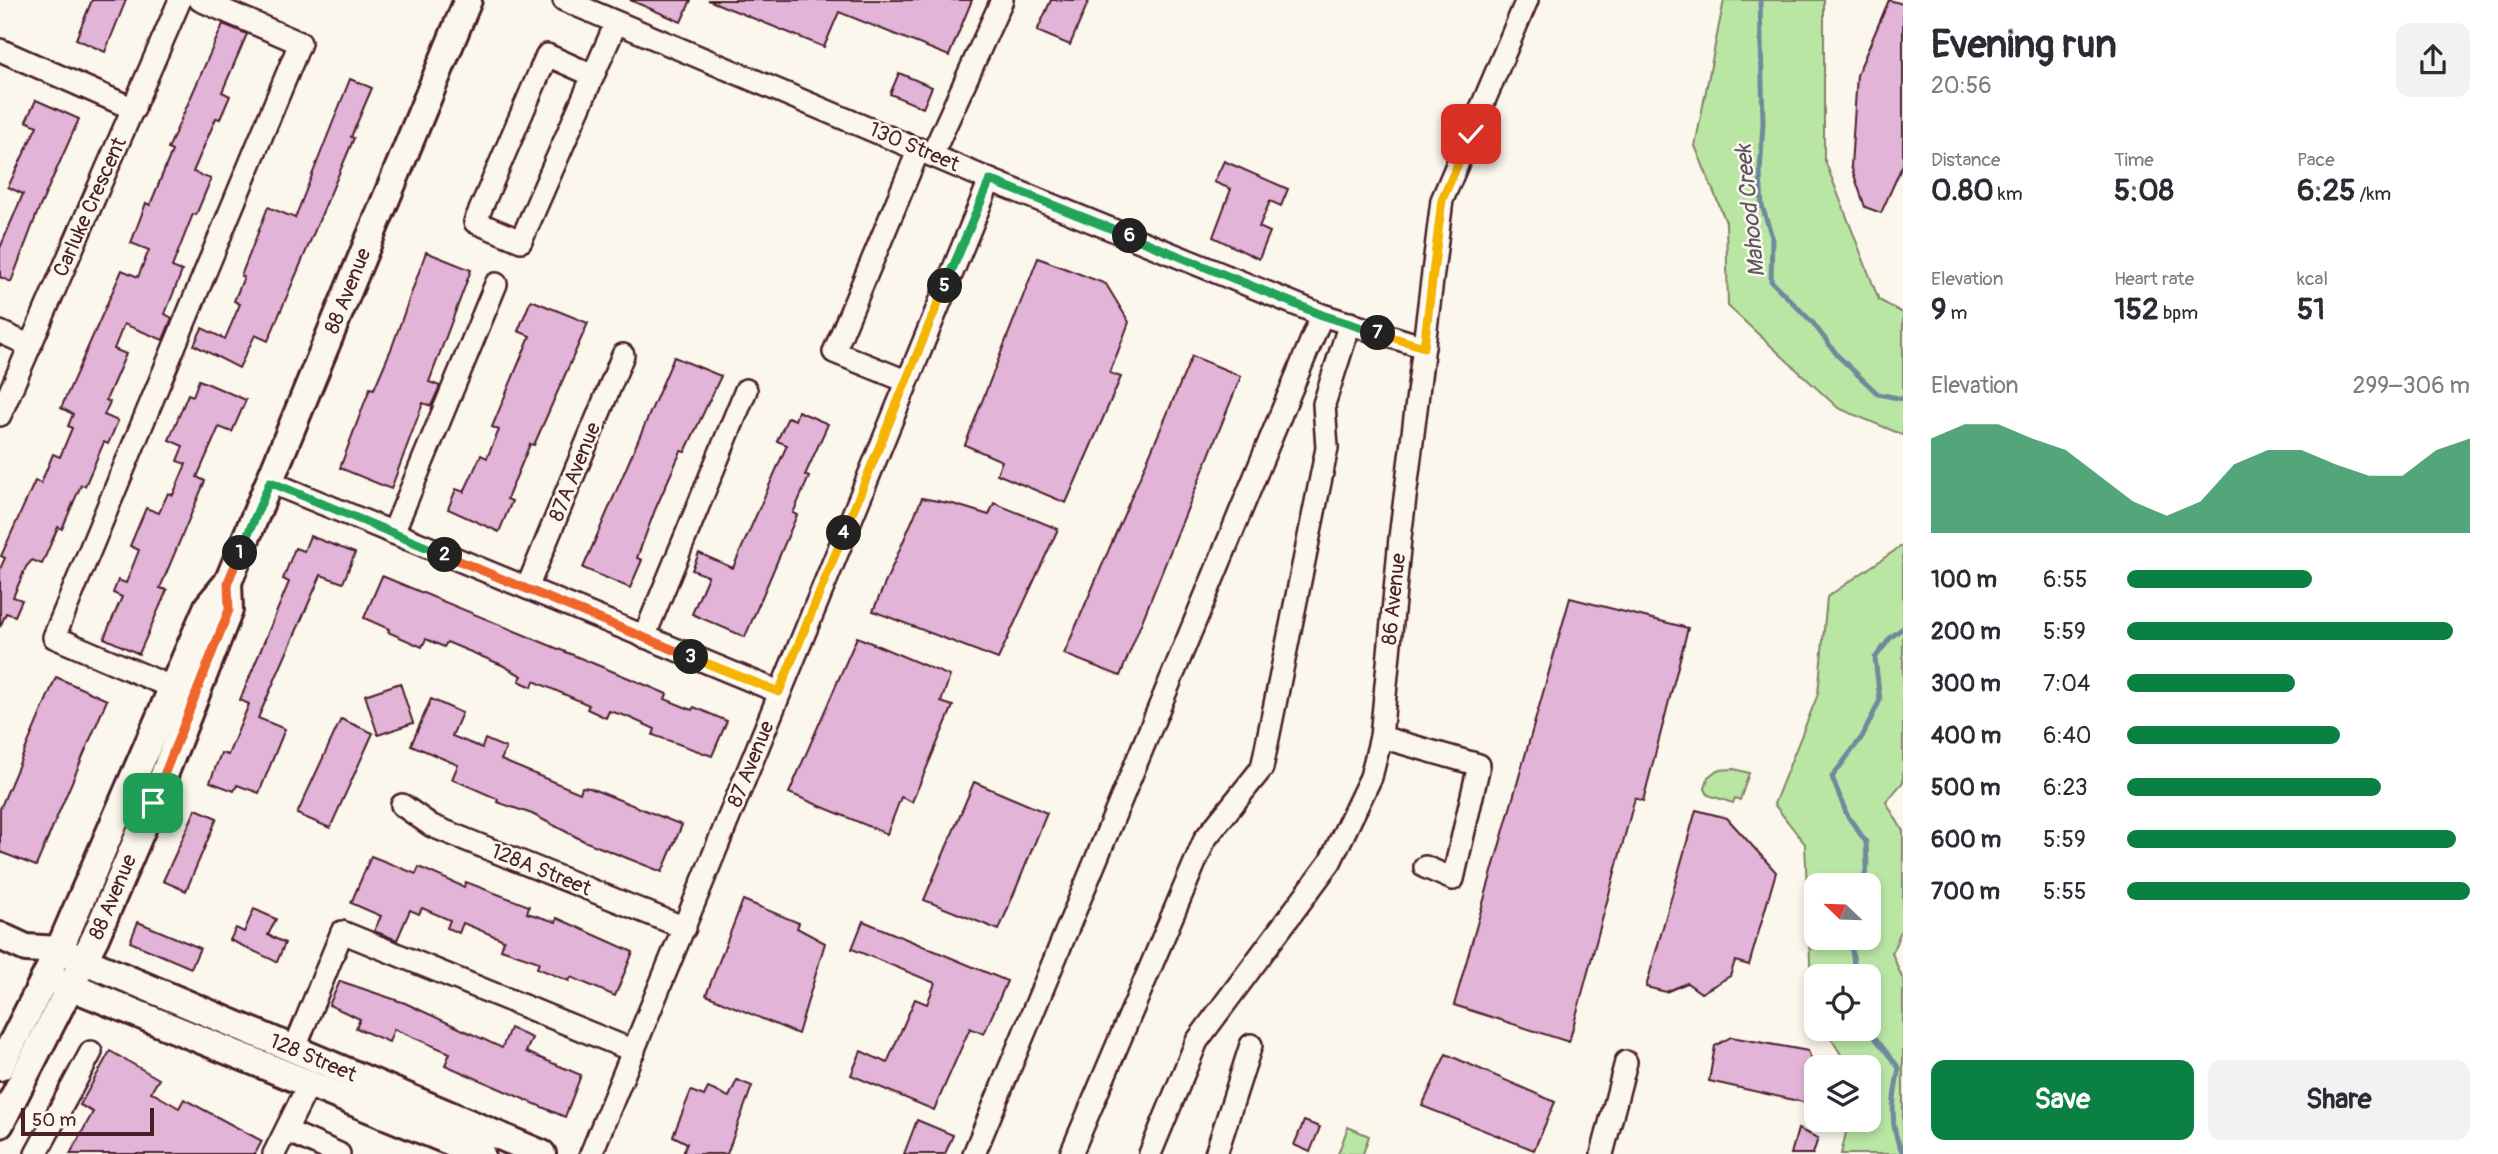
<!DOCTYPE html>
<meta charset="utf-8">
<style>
:root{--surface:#fff;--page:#f2f2f3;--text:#2b2b33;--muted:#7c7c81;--accent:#0b8043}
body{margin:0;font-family:Pangolin,sans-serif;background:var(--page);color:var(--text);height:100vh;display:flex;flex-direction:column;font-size:26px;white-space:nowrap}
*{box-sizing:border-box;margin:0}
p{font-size:23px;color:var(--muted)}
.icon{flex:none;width:38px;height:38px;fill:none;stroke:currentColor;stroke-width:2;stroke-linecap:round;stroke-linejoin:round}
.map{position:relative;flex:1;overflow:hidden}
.details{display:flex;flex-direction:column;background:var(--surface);width:595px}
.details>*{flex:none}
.needle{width:46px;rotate:293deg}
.buttons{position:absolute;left:1804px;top:873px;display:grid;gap:14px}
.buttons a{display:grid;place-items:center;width:77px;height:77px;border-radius:14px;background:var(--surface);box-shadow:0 4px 10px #0003;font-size:35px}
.scale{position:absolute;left:21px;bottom:18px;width:133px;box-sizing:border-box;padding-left:7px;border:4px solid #4a1f2b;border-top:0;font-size:19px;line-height:24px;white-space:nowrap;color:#4a1f2b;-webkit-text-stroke:5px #fbf7ec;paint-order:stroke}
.pin{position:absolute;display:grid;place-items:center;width:60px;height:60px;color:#fff;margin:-30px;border-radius:14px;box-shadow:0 4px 10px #0006}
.km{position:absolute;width:35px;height:35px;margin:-18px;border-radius:50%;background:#222;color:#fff;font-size:19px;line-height:35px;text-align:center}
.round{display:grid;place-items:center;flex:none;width:74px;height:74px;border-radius:14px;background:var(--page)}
.overview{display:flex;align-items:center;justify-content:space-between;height:119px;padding:0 28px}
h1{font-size:38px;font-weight:700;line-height:52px}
.figures{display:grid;grid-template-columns:repeat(3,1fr);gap:10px;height:119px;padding:7px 28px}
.figures div{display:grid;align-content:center}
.figures b{font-size:30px;font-weight:700}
.figures small{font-size:19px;font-weight:400}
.figures p{font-size:19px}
.chart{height:196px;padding:14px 28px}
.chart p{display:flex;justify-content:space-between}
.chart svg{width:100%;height:126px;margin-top:7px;fill:var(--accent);opacity:.7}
.cta{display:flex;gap:14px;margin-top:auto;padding:14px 28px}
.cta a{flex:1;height:80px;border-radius:14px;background:var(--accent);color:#fff;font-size:28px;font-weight:700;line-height:80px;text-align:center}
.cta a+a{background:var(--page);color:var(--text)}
ul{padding:0 28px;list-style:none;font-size:23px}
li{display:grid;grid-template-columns:112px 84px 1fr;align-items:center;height:52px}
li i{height:18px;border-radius:9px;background:var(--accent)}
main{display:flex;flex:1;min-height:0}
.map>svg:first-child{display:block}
.green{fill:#bae6a4;stroke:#828268;stroke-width:2;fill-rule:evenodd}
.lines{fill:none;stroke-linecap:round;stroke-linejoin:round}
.stream{stroke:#6f8a9c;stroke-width:5}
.building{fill:#e1b4d8;stroke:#4a1f2b;stroke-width:2}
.minor-casing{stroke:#4a1f2b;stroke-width:26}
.major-casing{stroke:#4a1f2b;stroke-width:32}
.minor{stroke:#fbf7ec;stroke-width:21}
.major{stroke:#fbf7ec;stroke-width:26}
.split-1-casing{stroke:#fff;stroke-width:14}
.split-2-casing{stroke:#fff;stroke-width:14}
.split-3-casing{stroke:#fff;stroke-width:14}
.split-4-casing{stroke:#fff;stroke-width:14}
.split-5-casing{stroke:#fff;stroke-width:14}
.split-6-casing{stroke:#fff;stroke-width:14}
.split-7-casing{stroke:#fff;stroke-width:14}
.split-8-casing{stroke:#fff;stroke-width:14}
.split-1{stroke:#f0652b;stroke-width:9}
.split-2{stroke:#22a559;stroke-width:9}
.split-3{stroke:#f0652b;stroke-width:9}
.split-4{stroke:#f5b400;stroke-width:9}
.split-5{stroke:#f5b400;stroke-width:9}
.split-6{stroke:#22a559;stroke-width:9}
.split-7{stroke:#22a559;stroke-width:9}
.split-8{stroke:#f5b400;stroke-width:9}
.labels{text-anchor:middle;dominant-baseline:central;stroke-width:5;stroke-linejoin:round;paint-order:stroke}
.street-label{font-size:21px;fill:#4a1f2b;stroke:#fbf7ec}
.water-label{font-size:23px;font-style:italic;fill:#5c5564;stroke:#fbf7ec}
</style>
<main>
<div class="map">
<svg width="1903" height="1154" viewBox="0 0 1903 1154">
<rect width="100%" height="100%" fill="#fbf7ec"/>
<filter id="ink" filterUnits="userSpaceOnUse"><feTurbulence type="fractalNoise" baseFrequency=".0143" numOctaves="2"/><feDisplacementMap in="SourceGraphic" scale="14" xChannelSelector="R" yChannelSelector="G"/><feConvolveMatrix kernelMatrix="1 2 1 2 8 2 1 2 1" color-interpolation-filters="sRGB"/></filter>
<g filter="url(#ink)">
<g class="green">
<polygon points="1724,0 1824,0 1824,158 1879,300 1903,313 1903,435 1838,408 1728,306 1726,222 1695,146"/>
<path d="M1900,547H1903V782L1886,802L1903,831V926L1892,953L1903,980V1154H1841L1849,1120H1869V1068L1849,1067L1825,1029H1869V976H1816V1015L1812,1009L1805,844L1774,804L1818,694L1827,597ZM1816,886H1869V938H1816Z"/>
<polygon points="1734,769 1749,773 1740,800 1735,798 1733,803 1708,795 1705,789 1708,777 1717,770"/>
<polygon points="1348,1127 1369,1136 1363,1154 1338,1154"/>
</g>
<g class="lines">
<g class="stream">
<polyline points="1760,0 1763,122 1760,173 1762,206 1772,237 1771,281 1813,323 1838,356 1878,394 1903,399"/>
<polyline points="1862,886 1867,866 1866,842 1847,815 1832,777 1862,737 1880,700 1875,658 1891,637 1903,628"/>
<polyline points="1850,938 1856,976"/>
<path d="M1868,1029L1899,1068C1893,1099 1888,1125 1903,1154"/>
</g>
</g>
<g class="building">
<polygon points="92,0 126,0 105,52 76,39"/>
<polygon points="630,0 691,0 681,22"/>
<polygon points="708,0 972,0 949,56 839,12 824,47"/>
<polygon points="1051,0 1089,0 1070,45 1037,31"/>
<polygon points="1889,0 1903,4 1903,164 1881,213 1865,207 1851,166 1857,75"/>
<polygon points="223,24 247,34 222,92 230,96 220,119 216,118 193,172 211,179 196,215 193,214 172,267 182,271 165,314 172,318 163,340 124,324 114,349 126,354 106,400 110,402 104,415 118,421 108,444 104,442 85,486 81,485 62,529 58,527 42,564 32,560 26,567 13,597 22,600 15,616 6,613 0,627 0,569 5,558 1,556 35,481 41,483 53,454 60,457 72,428 68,426 73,414 61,408 122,270 138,277 149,250 131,243 146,203 150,205 172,151 168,149"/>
<polygon points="899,73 932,87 923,108 890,94"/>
<polygon points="350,79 372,88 351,137 354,138 268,341 255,335 239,368 194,345 202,328 225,339 240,304 234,301 244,277 241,276 268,207 295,218"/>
<polygon points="36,100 79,119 38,211 11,282 0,277 0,248 23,194 8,187 37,126 26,121"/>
<polygon points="1224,161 1288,189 1281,206 1270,201 1259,227 1270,232 1259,259 1213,237 1231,189 1214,182"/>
<polygon points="426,252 471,270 429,382 440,386 431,406 423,403 391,489 340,468 370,388 374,389 392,347"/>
<polygon points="1038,258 1106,284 1129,322 1110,373 1121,377 1066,503 997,474 1002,461 965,445"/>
<polygon points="531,300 588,323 534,445 530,444 507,499 512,501 499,532 448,509 456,489 464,492 481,455 487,458 499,430 492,427 530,336 518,331"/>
<polygon points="1192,356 1241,376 1120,676 1064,654"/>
<polygon points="674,357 721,376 685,452 681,451 655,510 637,558 642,560 630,588 583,568"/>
<polygon points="199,380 246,400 232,432 219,427 197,477 205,481 160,588 167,590 139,654 104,638 122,597 113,593 118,580 126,583 139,550 130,546 146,508 159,513 168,493 173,495 186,464 177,461 183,446 169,440 188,394 193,396"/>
<polygon points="798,411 828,424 805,475 809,477 793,513 797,515 745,637 692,614 708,576 692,570 699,553 733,568 787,445 777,441 788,417 795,420"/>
<polygon points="922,498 953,504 989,515 994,503 1058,529 998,659 873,611"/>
<polygon points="310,536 355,553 343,583 321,575 258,718 285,729 259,793 237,785 234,791 210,782 221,753 228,755 249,704 240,700 289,582 283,579 295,548 304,551"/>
<polygon points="382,576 648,686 667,694 665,699 692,710 694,707 727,721 712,756 653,735 655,729 626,716 609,711 606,718 587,709 589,705 534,681 532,687 519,681 522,676 502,665 447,642 444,647 426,639 422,647 388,632 389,629 364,618"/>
<polygon points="1570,598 1688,628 1643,801 1635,798 1569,1042 1454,1005"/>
<polygon points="857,637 950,676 941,702 953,706 912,802 901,797 887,834 789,793"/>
<polygon points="56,677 107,700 36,866 0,852 0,809"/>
<polygon points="400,683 413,723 378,735 365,695"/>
<polygon points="431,699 462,713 452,736 482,748 485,739 506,748 501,760 580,793 582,787 590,788 682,825 662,872 584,841 532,814 497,802 498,799 452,779 458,765 411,745"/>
<polygon points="341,719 373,733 330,828 297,814"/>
<polygon points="974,782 1047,813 999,930 924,900"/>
<polygon points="196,809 217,818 186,891 163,881"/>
<polygon points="1696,810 1727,818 1776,872 1749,965 1735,961 1730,976 1701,993 1687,983 1666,992 1646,987"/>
<polygon points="371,856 416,874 419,867 464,887 466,882 529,906 527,913 556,922 557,918 633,952 615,996 571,977 569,981 537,968 539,962 501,949 504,940 463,923 459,933 447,928 450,920 422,908 419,914 410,910 397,940 374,931 381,916 351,903"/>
<polygon points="743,900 799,923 797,928 825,943 798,1034 706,995"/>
<polygon points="254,909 276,919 268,935 285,943 277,962 230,940 236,928 244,932"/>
<polygon points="863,921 1007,981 984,1034 970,1028 934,1110 851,1075 861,1051 887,1063 915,999 927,1004 935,983 852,949"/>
<polygon points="138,922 200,948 191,968 130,942"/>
<polygon points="340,981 405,1003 502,1048 510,1028 532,1038 526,1052 581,1075 565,1117 445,1065 450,1053 394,1029 389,1042 356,1028 360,1019 329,1005"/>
<polygon points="1731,1037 1808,1051 1816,1071 1816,1105 1709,1081 1715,1046"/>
<polygon points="110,1051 159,1079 151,1092 179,1108 184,1099 262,1141 255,1154 70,1154 93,1112 80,1105"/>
<polygon points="1446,1054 1555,1102 1534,1150 1422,1106"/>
<polygon points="737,1080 752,1086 727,1154 683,1154 687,1143 673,1136 691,1091 704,1096 708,1088 729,1097"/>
<polygon points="917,1120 953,1135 945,1154 904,1154"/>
<polygon points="1304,1121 1320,1127 1310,1152 1294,1145"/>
<polygon points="1798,1129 1818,1138 1813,1154 1791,1154"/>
</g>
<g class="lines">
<defs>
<g id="minor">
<polyline points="564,0 990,180 1322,315 1424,347"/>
<polyline points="0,50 134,109"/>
<polyline points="592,75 547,55 475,222 521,241 616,23"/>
<polyline points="932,155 1002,0"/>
<polyline points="0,332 29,345"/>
<polyline points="906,381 834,352 919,149"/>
<polyline points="0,415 180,0"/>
<polyline points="270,482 779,692"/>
<polyline points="393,533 496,284"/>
<polyline points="527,588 623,355"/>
<polyline points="644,637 746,390"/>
<polyline points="171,687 54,637 300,43 200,0"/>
<polyline points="1381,737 1479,765 1453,879 1425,867"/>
<polyline points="402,805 432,826 685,928"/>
<polyline points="294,1050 342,932 634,1051"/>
<polyline points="287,1131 339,1154"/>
<polyline points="36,1154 91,1052"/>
<polyline points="274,1154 309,1084"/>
<polyline points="591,1154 990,180"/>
<polyline points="974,1154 1322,315"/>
<polyline points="1071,1154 1205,839 1262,768 1327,448 1324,404 1350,323"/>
<polyline points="1150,1154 1197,1041 1330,862 1371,777 1381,737 1400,538 1442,200 1527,0"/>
<polyline points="1216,1154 1251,1045"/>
<polyline points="1602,1154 1626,1062"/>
</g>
<g id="major">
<polyline points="0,936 26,948 59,950 542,1154"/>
<polyline points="57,981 481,1154"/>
<polyline points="0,1067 59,950 208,606 228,582 468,0"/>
<polyline points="0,1124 95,938 153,803 229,610 228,582"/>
</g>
</defs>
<use href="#minor" class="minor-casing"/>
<use href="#major" class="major-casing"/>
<use href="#minor" class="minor"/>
<use href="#major" class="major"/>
</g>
</g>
<g class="lines" filter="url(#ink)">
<defs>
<polyline id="split-1" points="153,803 229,610 228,582 240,553"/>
<polyline id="split-2" points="240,553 270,482 445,555"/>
<polyline id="split-3" points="445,555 691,657"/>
<polyline id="split-4" points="691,657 779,692 844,533"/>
<polyline id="split-5" points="844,533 945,286"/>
<polyline id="split-6" points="945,286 990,180 1130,236"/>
<polyline id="split-7" points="1130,236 1322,315 1378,333"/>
<polyline id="split-8" points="1378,333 1424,347 1442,200 1471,134"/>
</defs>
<use href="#split-1" class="split-1-casing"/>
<use href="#split-2" class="split-2-casing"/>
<use href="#split-3" class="split-3-casing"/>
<use href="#split-4" class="split-4-casing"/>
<use href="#split-5" class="split-5-casing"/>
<use href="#split-6" class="split-6-casing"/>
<use href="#split-7" class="split-7-casing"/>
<use href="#split-8" class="split-8-casing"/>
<use href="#split-1" class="split-1"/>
<use href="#split-2" class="split-2"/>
<use href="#split-3" class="split-3"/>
<use href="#split-4" class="split-4"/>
<use href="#split-5" class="split-5"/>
<use href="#split-6" class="split-6"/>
<use href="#split-7" class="split-7"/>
<use href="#split-8" class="split-8"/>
</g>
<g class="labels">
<g class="street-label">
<text transform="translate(914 147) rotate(23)">130 Street</text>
<text transform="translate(90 207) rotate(-66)">Carluke Crescent</text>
<text transform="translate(348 291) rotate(-68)">88 Avenue</text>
<text transform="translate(575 472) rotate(-68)">87A Avenue</text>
<text transform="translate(1394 599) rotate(-84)">86 Avenue</text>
<text transform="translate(751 764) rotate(-68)">87 Avenue</text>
<text transform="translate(541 870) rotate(22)">128A Street</text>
<text transform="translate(113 897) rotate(-67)">88 Avenue</text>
<text transform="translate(313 1058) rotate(23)">128 Street</text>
</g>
<g class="water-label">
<text transform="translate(1750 211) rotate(-96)">Mahood Creek</text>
</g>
</g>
</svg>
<div class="buttons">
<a><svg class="needle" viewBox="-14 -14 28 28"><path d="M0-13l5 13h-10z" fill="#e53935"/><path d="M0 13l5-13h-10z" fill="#7c7c81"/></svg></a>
<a><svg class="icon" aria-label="locate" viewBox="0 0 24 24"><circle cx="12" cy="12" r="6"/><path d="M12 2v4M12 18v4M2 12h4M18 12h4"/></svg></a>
<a><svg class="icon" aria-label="layers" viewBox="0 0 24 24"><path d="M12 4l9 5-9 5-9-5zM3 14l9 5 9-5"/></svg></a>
</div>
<div class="scale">50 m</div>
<div class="pin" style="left:153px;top:803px;background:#1e9e55"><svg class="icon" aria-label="arrive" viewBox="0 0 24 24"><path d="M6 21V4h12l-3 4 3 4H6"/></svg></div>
<div class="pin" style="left:1471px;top:134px;background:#d93025"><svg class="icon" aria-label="check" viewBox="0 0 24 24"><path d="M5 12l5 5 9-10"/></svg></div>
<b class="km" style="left:240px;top:553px">1</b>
<b class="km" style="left:445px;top:555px">2</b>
<b class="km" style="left:691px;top:657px">3</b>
<b class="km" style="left:844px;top:533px">4</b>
<b class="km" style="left:945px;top:286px">5</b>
<b class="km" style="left:1130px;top:236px">6</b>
<b class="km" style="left:1378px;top:333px">7</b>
</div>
<section class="details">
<div class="overview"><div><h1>Evening run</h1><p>20:56</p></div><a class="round"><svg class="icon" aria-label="share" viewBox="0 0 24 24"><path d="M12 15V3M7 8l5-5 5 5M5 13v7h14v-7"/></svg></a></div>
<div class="figures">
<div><p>Distance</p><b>0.80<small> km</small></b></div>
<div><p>Time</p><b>5:08</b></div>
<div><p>Pace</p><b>6:25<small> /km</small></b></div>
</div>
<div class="figures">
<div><p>Elevation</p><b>9<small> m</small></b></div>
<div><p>Heart rate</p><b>152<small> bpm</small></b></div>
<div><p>kcal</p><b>51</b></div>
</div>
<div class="chart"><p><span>Elevation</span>299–306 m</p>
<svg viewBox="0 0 160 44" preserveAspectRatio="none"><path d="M0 44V11L10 6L20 6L30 11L40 15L50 24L60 33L70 38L80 33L90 20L100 15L110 15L120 20L130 24L140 24L150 15L160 11V44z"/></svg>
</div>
<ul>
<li><b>100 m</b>6:55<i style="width:54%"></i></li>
<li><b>200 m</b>5:59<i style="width:95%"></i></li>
<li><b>300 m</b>7:04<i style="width:49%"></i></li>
<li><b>400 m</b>6:40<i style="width:62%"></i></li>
<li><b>500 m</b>6:23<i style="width:74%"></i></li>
<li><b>600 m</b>5:59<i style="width:96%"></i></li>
<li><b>700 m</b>5:55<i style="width:100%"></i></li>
</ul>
<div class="cta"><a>Save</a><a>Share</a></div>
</section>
</main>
